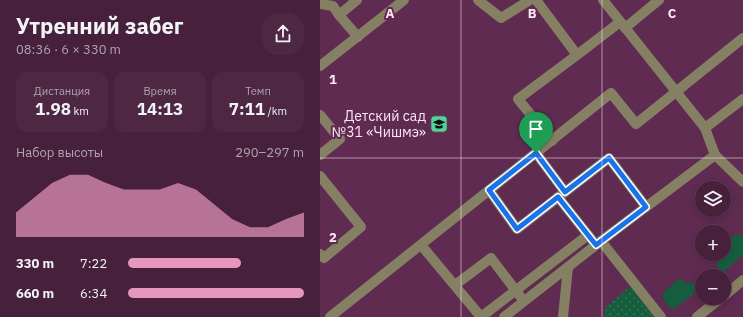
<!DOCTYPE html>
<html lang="ru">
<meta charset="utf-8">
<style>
:root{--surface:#47203c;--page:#4e2843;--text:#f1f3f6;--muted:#b0a3af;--line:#5f3e56;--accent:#e797bd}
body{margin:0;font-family:"IBM Plex Sans",sans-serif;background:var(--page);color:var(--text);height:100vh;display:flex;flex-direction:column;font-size:15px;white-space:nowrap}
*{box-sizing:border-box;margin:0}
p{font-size:13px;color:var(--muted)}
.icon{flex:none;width:22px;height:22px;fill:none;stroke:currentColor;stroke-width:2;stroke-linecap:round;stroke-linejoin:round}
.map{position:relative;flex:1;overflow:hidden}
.side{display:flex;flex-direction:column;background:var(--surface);width:320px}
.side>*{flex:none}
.fabs{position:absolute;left:375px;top:181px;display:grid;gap:8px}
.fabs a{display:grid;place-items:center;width:36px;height:36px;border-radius:50%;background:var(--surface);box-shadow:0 2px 6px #0003,0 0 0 1px var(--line);font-size:20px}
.pin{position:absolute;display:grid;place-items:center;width:34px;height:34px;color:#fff;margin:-41px -17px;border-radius:50% 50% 50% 0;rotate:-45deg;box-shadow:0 0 4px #0007}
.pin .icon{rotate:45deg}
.round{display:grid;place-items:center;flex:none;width:42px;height:42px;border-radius:16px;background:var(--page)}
.summary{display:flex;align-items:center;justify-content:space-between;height:68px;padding:0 16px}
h1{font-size:22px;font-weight:800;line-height:30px}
.stats{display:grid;grid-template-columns:repeat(3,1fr);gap:6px;height:68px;padding:4px 16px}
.stats div{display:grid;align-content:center;border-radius:10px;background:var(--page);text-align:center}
.stats b{font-size:17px;font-weight:800}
.stats small{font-size:11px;font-weight:400}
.stats p{font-size:11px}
.chart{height:112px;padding:8px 16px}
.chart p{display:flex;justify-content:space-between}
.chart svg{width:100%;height:72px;margin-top:4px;fill:var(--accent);opacity:.7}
ul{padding:0 16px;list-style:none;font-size:13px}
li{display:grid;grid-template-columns:64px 48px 1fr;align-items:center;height:30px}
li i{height:10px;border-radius:5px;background:var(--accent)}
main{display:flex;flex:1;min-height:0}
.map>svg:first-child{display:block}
.green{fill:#145e3e}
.park{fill:url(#park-dots)}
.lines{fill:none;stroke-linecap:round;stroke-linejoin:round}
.minor{stroke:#858064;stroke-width:10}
.route-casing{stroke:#fff;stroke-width:8}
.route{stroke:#1a73e8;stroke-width:5}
.grid{fill:none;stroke:#fee4f5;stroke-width:1;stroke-opacity:0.55}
.labels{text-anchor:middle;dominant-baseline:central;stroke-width:4;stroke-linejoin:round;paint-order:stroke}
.poi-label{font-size:14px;fill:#fee4f5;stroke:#5f2b50;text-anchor:end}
.grid-label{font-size:13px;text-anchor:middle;font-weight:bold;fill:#fee4f5;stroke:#5f2b50;stroke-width:4;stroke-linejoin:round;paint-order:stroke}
</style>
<main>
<section class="side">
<div class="summary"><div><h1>Утренний забег</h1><p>08:36 · 6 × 330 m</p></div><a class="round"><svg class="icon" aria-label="share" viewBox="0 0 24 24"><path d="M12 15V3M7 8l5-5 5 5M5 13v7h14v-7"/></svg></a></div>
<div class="stats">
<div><p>Дистанция</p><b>1.98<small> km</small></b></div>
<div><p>Время</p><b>14:13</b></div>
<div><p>Темп</p><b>7:11<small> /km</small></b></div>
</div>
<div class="chart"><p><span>Набор высоты</span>290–297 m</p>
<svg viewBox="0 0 160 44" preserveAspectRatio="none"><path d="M0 44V29L10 20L20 11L30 6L40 6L50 11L60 15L70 15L80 15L90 11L100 15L110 24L120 33L130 38L140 38L150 33L160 29V44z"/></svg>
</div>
<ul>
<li><b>330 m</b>7:22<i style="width:64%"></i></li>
<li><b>660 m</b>6:34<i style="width:100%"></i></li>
</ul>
</section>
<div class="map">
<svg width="423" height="317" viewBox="0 0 423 317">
<defs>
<pattern id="park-dots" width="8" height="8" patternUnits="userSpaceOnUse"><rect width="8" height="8" fill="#145e3e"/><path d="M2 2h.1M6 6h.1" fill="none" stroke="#37755a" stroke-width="1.8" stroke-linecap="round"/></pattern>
</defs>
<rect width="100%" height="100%" fill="#5f2b50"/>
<g class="green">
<polygon points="415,235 419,235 423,237 423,255 403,272 396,265 400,260 401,254 404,254 404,244"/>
<path d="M360,278C366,285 370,285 378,279L382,288L352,310L343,299V293Z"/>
</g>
<polygon class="park" points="311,286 334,317 284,317 286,307"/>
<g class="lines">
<g class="minor">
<polyline points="37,0 19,15 38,37"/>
<polyline points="158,0 181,18 210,0"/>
<polyline points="216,0 257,55 300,22"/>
<polyline points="0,4 13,6 19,15"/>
<polyline points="305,28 339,0"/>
<polyline points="0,66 84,0"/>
<polyline points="0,115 20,139 0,155"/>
<polyline points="385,128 423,99"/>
<polyline points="232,141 198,99 257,55"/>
<polyline points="216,153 245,192"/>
<polyline points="395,155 423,182"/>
<polyline points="0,176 41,227 4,258 0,254"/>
<polyline points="169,190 197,229 289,158 326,207"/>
<polyline points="238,197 272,240"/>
<polyline points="281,241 341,317"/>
<polyline points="101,245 161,317"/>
<polyline points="135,285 171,258 200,296"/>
<polyline points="404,296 423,280"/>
<polyline points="10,317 291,93 316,124 423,38"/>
<polyline points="161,317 268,235"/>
<polyline points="184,317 281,241 395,155 385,128 283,0"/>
<polyline points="243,317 248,267"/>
<polyline points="377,317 401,298"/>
</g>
</g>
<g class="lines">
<defs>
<polygon id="route" points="216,153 245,192 289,158 326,207 276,245 238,197 197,229 169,190"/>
</defs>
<use href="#route" class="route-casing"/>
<use href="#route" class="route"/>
</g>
<path class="grid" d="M141,0V317M282,0V317M0,158H423"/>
<defs>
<symbol id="school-square" viewBox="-11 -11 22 22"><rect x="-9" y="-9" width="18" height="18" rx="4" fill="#53d396" stroke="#5f2b50"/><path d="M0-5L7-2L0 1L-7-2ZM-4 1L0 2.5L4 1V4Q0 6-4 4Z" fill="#111"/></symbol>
</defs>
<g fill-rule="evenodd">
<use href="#school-square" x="109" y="114" width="20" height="20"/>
</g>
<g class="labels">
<g class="poi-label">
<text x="106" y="116">Детский сад<tspan x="106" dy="16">№31 «Чишмэ»</tspan></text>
</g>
</g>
<g class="grid-label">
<text x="70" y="18">A</text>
<text x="212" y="18">B</text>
<text x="352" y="18">C</text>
<text x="13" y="84">1</text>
<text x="13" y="242">2</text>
</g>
</svg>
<div class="fabs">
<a><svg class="icon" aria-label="layers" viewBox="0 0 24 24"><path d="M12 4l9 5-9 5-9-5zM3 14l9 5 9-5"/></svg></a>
<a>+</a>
<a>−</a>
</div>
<div class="pin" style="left:216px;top:153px;background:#1e9e55"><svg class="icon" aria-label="arrive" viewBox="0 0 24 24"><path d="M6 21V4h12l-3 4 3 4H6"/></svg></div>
</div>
</main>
